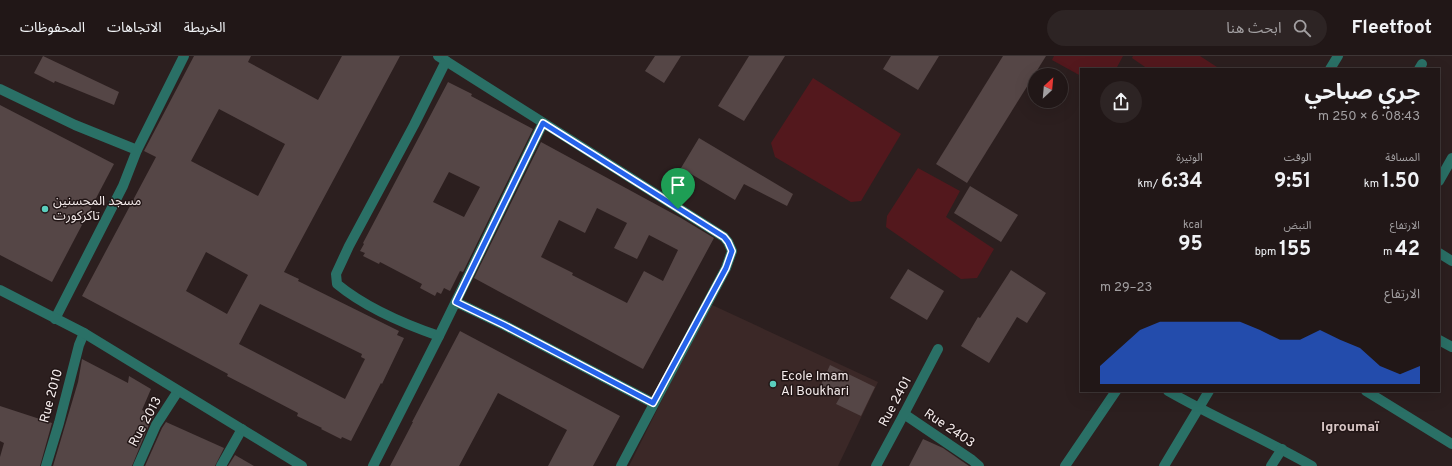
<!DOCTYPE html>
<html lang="ar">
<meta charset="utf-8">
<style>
:root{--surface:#211717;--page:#2d2424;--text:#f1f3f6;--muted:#a29fa1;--line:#3e3636;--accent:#2563eb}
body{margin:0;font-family:Overpass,"Noto Sans Arabic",sans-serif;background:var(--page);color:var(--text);direction:rtl;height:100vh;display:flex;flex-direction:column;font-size:15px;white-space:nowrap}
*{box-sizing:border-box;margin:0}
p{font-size:13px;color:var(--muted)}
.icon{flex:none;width:22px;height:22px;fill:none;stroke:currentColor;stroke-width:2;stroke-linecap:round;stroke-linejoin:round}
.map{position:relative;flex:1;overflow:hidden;direction:ltr}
.drawer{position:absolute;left:1080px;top:12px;width:360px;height:324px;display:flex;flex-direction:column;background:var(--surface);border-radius:0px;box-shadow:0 4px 16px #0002,0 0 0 1px var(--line);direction:rtl}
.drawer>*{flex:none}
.needle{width:26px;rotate:26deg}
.controls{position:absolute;left:1028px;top:12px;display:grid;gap:8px}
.controls a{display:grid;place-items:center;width:40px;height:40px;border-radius:50%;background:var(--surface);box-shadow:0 4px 16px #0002,0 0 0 1px var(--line);font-size:20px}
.pin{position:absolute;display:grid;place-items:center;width:34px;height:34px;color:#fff;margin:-41px -17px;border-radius:50% 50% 50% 0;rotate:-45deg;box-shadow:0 0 4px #0007}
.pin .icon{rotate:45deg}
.round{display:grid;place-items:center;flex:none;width:42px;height:42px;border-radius:21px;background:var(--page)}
.head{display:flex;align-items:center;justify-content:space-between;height:68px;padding:0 20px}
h1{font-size:22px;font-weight:700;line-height:30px}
.stats{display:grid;grid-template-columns:repeat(3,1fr);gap:6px;height:68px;padding:4px 20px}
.stats div{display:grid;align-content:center}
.stats b{font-size:20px;font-weight:700}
.stats small{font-size:11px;font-weight:400}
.stats p{font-size:11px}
.chart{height:112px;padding:8px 20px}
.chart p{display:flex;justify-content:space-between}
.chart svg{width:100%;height:72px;margin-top:4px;fill:var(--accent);opacity:.7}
header{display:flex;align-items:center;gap:24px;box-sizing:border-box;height:56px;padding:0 20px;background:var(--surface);border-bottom:1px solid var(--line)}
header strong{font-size:19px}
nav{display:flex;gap:22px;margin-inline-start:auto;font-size:14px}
.search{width:280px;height:36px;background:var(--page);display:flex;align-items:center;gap:10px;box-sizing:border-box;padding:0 14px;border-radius:22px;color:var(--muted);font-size:15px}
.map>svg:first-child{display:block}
.built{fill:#3b2827}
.green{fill:#53181d}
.building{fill:#554646;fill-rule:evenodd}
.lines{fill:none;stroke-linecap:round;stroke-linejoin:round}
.minor{stroke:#2a7066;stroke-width:10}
.tertiary{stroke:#2a7066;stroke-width:10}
.route-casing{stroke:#fff;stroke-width:8}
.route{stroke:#2563eb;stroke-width:5}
.poi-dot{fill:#5acebd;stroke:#221616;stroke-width:1.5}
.labels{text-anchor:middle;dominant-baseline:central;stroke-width:3;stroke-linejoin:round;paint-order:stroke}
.poi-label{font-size:13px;fill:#f6eded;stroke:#221616;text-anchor:start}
.street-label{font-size:13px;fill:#f6eded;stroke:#221616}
.neighbourhood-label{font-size:14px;font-weight:bold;fill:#dac8c7;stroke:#221616}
</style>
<header>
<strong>Fleetfoot</strong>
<div class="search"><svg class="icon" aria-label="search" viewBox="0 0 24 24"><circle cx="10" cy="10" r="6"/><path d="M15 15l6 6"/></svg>ابحث هنا</div>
<nav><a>الخريطة</a><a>الاتجاهات</a><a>المحفوظات</a></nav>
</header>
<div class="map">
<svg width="1452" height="410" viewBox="0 0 1452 410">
<rect width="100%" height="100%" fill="#2c1f1f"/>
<polygon class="built" points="710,248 878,326 838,410 629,410"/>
<g class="green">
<polygon points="1054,0 1123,0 1116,13 1081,13 1081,20 1052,4"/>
<polygon points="1133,0 1200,0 1220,13 1148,13 1132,2"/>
<polygon points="813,22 901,78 861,145 851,146 775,101 771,87"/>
<polygon points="918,112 960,135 946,161 994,193 977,222 961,223 886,171 887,160"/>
</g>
<g class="building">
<polygon points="43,0 119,36 114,49 55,25 54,27 34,17"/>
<path d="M194,0H251L248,6L318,44L342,0H400L284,216L299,223L298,225L399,275L397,279L404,282L382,328L381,327L351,385L342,381L341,383L321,373L322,372L297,360L298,357L227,320L228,318L82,240L156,101L144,95ZM219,53L285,88L258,140L191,105ZM206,196L248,219L227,258L186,235ZM260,248L362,298L361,301L365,303L345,343L239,288Z"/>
<polygon points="655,0 681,0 664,27 645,15"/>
<polygon points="749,0 785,0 744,65 718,50"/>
<polygon points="891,0 939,0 918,34 883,13"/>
<polygon points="1003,0 1046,0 967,127 936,108"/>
<path d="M448,26L472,38L471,40L533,73L463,216L460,215L450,235L444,232L441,238L437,236L435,240L420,232L422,228L380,206L379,208L363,200L365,197L360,195L364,188L363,187ZM449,116L480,131L464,161L433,146Z"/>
<polygon points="0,49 114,108 52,226 0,199"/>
<polygon points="699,82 793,138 787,150 744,128 735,144 681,112"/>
<path d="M541,86L681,162L714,182L643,313L474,222ZM597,152L627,167L614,192L637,203L649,179L678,194L663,225L644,215L627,247L572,219L573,217L541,201L559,164L585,177Z"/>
<polygon points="970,130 1018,159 1001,186 954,157"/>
<polygon points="908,213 944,235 927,264 890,242"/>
<polygon points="1011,214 1046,237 1027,267 1017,261 989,307 961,290 978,261 980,262"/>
<polygon points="460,275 620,360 593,410 548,410 567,374 498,337 459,410 390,410 413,366 412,366"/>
<polygon points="82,303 128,327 129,320 151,333 142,354 154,360 150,366 132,410 53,410 78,326"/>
<polygon points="830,309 875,331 861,360 836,348 840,341 820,331"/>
<polygon points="0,350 52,367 40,410 0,410 0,401 4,387 0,385"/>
<polygon points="166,366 224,392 215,410 145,410 162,372"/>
<polygon points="923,383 943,392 969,410 909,410"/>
<polygon points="235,399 254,410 228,410"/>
</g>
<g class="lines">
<g class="minor">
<polyline points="438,0 724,181 728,186 732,195 726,212 621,410"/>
<polyline points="1330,13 1338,0"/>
<polyline points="1419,13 1422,8"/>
<polyline points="0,33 75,69 137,94"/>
<polyline points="1439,125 1452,102"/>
<polyline points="1439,197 1452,205"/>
<polyline points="456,246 504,269 653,347"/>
<polyline points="55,263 123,130 137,94 184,0"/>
<path d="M439,280C404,268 366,252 337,228L336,218L349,190L414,69L446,5"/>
<polyline points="1439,284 1452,291"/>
<path d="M1168,335C1215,362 1265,383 1312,410"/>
<polyline points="1366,335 1452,388"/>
<polyline points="904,358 972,404 979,410"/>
<polyline points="46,410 59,367 79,289 84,277"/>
<polyline points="138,410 156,369 178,335"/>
<polyline points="221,410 242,373"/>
<polyline points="373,410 439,280 543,67"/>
<polyline points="876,410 904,358 938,293"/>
<polyline points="1065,410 1116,335"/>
<polyline points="1164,410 1209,335"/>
<polyline points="1271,410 1282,393"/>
</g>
<polyline class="tertiary" points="0,234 84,277 302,410"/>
</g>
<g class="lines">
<defs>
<polygon id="route" points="543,67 724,181 728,186 732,195 726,212 653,347 504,269 456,246"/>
</defs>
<use href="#route" class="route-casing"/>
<use href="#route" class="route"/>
</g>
<g class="poi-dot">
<circle cx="45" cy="153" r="4"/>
<circle cx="773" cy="328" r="4"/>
</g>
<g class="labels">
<g class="poi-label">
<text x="53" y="146">مسجد المحسنين<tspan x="53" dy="15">تاكركورت</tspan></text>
<text x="781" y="321">Ecole Imam<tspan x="781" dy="15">Al Boukhari</tspan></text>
</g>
<g class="street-label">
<text transform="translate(52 340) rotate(-75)">Rue 2010</text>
<text transform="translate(896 346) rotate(-62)">Rue 2401</text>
<text transform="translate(146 366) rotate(-62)">Rue 2013</text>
<text transform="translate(949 373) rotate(34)">Rue 2403</text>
</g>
<g class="neighbourhood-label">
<text x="1350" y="371">Igroumaï</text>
</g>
</g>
</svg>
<div class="controls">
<a><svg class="needle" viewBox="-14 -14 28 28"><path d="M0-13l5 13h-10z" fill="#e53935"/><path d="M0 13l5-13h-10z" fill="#a29fa1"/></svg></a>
</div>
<div class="pin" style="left:678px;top:153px;background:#1e9e55"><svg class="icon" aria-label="arrive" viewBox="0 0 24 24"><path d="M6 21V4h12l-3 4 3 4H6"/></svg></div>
<section class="drawer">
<div class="head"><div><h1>جري صباحي</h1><p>08:43 · 6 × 250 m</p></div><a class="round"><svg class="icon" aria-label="share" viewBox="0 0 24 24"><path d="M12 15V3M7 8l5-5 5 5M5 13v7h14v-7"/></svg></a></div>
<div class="stats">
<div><p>المسافة</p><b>1.50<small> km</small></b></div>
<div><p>الوقت</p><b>9:51</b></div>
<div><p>الوتيرة</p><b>6:34<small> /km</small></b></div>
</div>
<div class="stats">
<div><p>الارتفاع</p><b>42<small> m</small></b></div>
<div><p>النبض</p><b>155<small> bpm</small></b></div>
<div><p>kcal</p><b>95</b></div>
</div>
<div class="chart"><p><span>الارتفاع</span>23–29 m</p>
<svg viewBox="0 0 160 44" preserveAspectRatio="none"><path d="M0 44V33L10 22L20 11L30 6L40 6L50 6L60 6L70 6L80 11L90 17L100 17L110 11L120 17L130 22L140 33L150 38L160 33V44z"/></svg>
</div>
</section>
</div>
